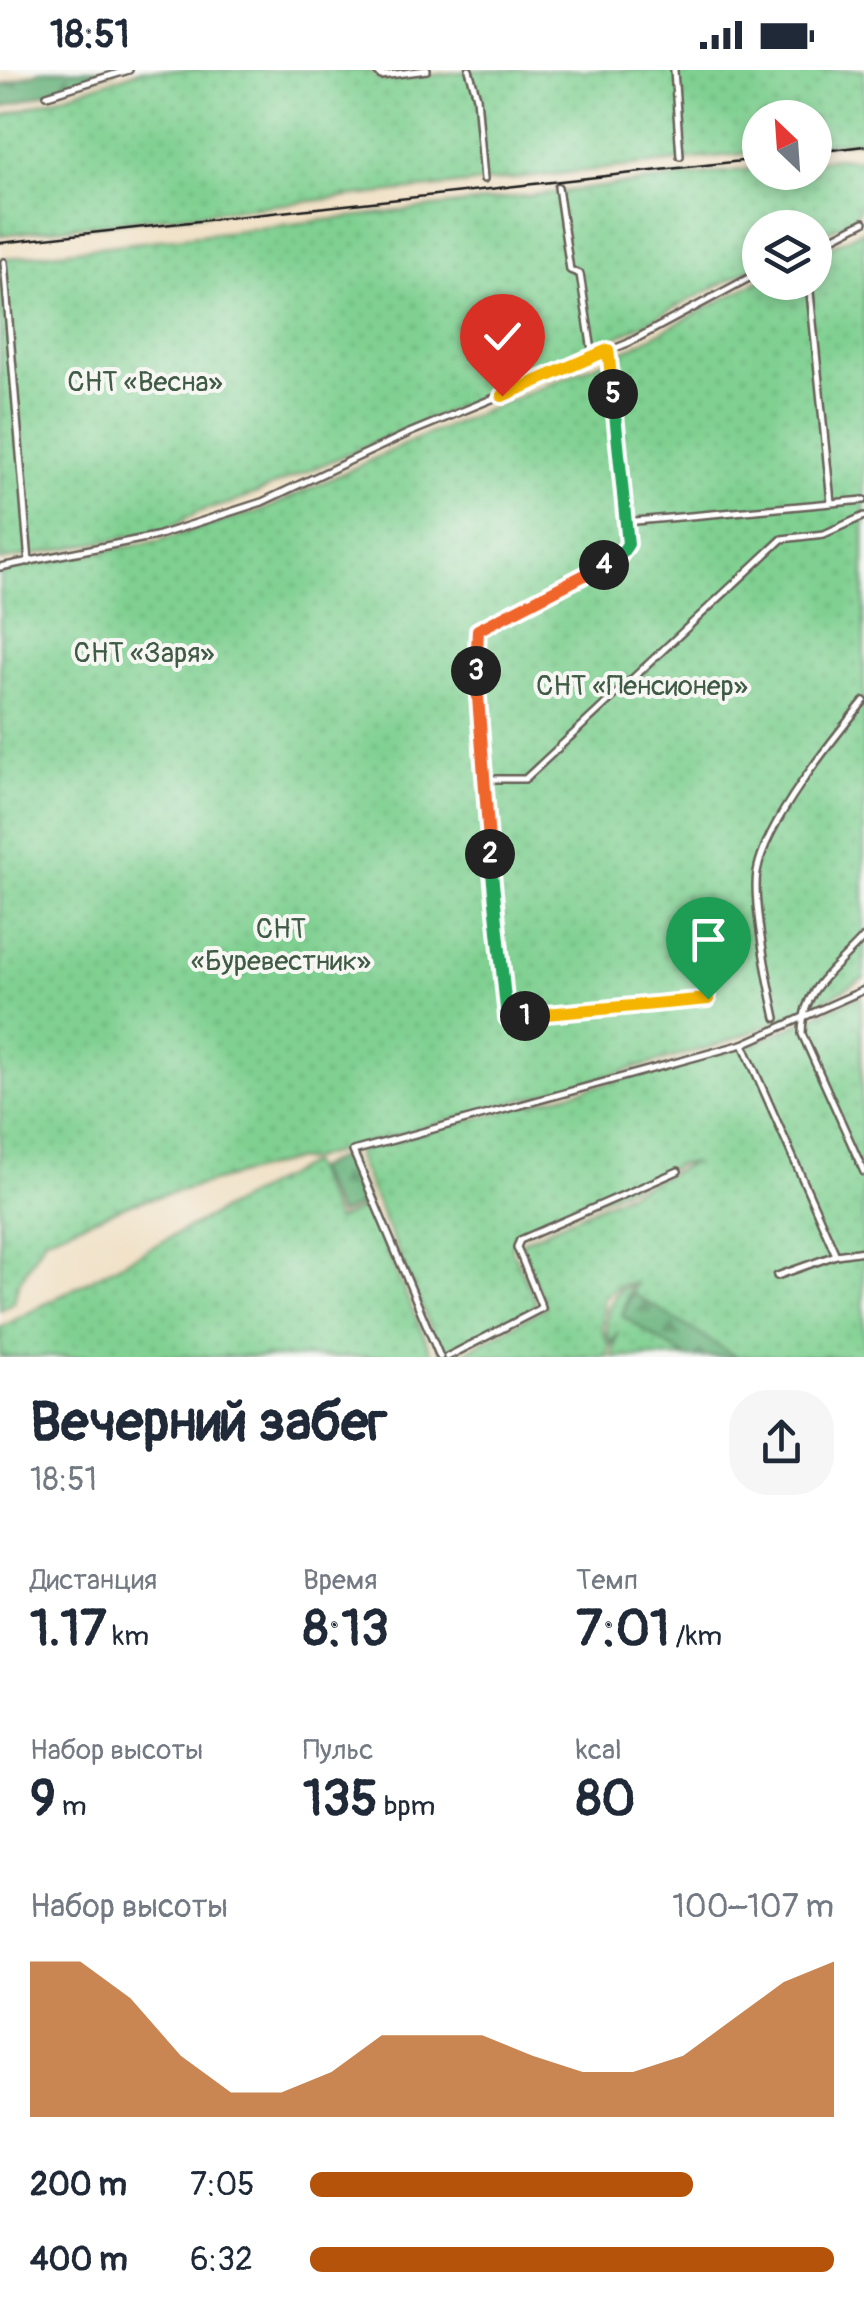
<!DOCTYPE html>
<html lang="ru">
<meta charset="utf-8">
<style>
:root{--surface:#fff;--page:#f6f6f7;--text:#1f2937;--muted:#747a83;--accent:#b45309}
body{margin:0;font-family:Pangolin,sans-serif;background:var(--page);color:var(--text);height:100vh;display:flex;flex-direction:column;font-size:38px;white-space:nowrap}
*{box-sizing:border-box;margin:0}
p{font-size:32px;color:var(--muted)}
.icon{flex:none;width:55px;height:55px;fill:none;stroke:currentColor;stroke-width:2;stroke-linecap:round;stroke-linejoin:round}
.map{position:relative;height:1287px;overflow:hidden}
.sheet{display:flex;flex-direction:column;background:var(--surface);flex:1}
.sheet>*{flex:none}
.needle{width:65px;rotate:335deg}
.controls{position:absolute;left:742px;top:30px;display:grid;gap:20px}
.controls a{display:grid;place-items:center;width:90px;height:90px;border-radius:50%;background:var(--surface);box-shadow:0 5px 15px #0003;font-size:50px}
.pin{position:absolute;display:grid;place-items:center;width:85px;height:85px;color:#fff;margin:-102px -42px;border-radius:50% 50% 50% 0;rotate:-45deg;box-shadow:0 0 10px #0007}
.pin .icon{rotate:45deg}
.km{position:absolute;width:50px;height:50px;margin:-25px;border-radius:50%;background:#222;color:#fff;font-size:28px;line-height:50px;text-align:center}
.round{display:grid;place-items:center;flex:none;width:105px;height:105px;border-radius:40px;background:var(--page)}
.head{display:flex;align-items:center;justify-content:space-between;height:170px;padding:0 30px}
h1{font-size:55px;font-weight:700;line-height:75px}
.metrics{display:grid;grid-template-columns:repeat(3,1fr);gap:15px;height:170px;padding:10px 30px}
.metrics div{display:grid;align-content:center}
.metrics b{font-size:50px;font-weight:700}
.metrics small{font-size:28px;font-weight:400}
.metrics p{font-size:28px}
.chart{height:280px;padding:20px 30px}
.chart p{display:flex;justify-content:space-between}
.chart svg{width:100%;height:180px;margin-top:10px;fill:var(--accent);opacity:.7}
ul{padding:0 30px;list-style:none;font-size:32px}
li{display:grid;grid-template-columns:160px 120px 1fr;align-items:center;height:75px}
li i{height:25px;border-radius:12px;background:var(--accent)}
.status{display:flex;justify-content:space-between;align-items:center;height:70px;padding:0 50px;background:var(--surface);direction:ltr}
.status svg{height:28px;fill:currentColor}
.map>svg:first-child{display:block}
.forest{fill:url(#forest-firs);stroke:#42674c;stroke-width:2.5}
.garden{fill:url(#garden-dots);stroke:#4e7656;stroke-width:2.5}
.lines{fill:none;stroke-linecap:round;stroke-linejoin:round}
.street-casing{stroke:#676158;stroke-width:10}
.street{stroke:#fff;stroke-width:5}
.rail{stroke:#1c1c1c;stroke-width:2.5}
.split-1-casing{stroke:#fff;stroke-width:20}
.split-2-casing{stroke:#fff;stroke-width:20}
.split-3-casing{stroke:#fff;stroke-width:20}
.split-4-casing{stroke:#fff;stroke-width:20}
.split-5-casing{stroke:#fff;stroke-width:20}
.split-6-casing{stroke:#fff;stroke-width:20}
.split-1{stroke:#f5b400;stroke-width:12}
.split-2{stroke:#22a559;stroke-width:12}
.split-3{stroke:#f0652b;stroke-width:12}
.split-4{stroke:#f0652b;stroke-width:12}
.split-5{stroke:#22a559;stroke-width:12}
.split-6{stroke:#f5b400;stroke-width:12}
.labels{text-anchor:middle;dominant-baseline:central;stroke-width:8;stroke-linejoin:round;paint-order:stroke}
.park-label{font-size:28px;fill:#3f5b45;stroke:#f6f6f2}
</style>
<div class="status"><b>18:51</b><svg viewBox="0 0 49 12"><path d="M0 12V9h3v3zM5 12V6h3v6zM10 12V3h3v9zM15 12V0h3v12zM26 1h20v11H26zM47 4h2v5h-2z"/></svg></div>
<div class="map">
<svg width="864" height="1287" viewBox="0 0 864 1287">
<defs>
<pattern id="forest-firs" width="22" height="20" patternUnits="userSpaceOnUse" patternTransform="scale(2.5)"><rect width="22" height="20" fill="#67b27b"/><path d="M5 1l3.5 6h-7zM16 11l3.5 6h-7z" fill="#549064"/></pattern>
<pattern id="garden-dots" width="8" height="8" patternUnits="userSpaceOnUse" patternTransform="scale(2.5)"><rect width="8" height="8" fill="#7fd091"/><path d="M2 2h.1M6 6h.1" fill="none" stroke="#6db27c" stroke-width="1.8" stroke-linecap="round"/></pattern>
</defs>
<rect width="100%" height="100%" fill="#f6f6f2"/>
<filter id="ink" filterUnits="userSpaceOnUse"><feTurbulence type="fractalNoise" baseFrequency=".01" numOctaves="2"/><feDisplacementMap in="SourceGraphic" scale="20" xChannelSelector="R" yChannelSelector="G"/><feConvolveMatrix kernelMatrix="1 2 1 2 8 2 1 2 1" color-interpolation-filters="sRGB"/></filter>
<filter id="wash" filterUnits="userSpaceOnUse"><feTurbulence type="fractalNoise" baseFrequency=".0048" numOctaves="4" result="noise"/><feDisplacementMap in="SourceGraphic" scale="40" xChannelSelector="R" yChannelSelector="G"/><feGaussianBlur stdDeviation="2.25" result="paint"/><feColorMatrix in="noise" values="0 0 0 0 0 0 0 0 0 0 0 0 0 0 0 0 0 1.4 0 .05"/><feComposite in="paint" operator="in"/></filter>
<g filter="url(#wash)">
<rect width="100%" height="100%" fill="#f1e1c6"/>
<g class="forest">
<polygon points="44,0 117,0 0,38 0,16"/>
<polygon points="346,1084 368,1132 338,1145 315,1099"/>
<polygon points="632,1223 639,1225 737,1287 686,1287 622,1246"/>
</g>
<g class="garden">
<polygon points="143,0 368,0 382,11 477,0 864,0 864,70 815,75 815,48 760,48 760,82 0,165 0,47"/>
<path d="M836,88L864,90C864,148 864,144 815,168V158H760V194L600,276L238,431L201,441L165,460L0,491V189L760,98V102H815V91Z"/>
<polygon points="864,160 864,908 808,940 718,975 304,1091 297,1089 130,1134 45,1168 18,1214 14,1232 0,1240 0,501 157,471 266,439 412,371 605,291 760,210 815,212 815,184"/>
<polygon points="861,925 864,1287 737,1287 632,1223 636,1213 622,1215 604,1227 602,1258 610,1277 607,1287 456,1287 546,1237 520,1178 523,1171 694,1092 679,1094 516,1166 511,1177 537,1235 442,1285 356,1085 358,1080 753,974"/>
<polygon points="310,1093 336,1150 367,1136 433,1287 0,1287 0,1258"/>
<path d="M631,1216L622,1246L686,1287H612L618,1261L612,1274C602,1256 606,1233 621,1219Z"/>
</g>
</g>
<g filter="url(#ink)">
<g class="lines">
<defs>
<g id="street">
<polyline points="375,0 381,6 427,0"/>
<polyline points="469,0 477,27 484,109"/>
<polyline points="674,0 680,86"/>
<polyline points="47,25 129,0"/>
<polyline points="558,117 570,200 580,204 593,287"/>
<polyline points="815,177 864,152"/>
<polyline points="4,192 29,492"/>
<polyline points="809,212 831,432"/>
<polyline points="608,281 628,473 619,487 487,553 478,560 475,573 486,745 507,948 708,929"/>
<polyline points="625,452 864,430"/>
<polyline points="0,497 156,466 262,432 409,363 628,273 760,202"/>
<polyline points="483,709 525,709 782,469 824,464 864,446"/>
<path d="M864,867C835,900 802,917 802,964L864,1102"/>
<path d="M776,948C769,916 752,832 757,802C765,753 832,670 864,631"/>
<polyline points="743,974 836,1185"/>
<polyline points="777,1206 836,1185 864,1181"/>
<polyline points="440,1287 353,1081 743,974 864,920"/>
<polyline points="447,1287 542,1238 517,1177 520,1170 678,1101"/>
</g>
</defs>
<use href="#street" class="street-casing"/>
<use href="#street" class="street"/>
<g class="rail">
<polyline points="815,82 864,76"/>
<polyline points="0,173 760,89"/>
</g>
</g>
</g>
<g class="lines" filter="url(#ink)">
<defs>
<polyline id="split-1" points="525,946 708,929"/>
<polyline id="split-2" points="490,784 507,948 525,946"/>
<polyline id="split-3" points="476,601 490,784"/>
<polyline id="split-4" points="476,601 478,560 604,495"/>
<polyline id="split-5" points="604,495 619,487 628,474 613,324"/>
<polyline id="split-6" points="502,326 608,280 613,324"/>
</defs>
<use href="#split-1" class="split-1-casing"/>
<use href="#split-2" class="split-2-casing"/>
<use href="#split-3" class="split-3-casing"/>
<use href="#split-4" class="split-4-casing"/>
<use href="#split-5" class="split-5-casing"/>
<use href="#split-6" class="split-6-casing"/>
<use href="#split-1" class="split-1"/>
<use href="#split-2" class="split-2"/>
<use href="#split-3" class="split-3"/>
<use href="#split-4" class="split-4"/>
<use href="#split-5" class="split-5"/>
<use href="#split-6" class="split-6"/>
</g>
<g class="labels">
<g class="park-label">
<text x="145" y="312">СНТ «Весна»</text>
<text x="144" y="583">СНТ «Заря»</text>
<text x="642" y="616">СНТ «Пенсионер»</text>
<text x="281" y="859">СНТ<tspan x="281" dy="32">«Буревестник»</tspan></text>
</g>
</g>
</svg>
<div class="controls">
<a><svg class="needle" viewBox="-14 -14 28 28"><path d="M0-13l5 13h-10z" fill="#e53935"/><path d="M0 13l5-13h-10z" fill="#747a83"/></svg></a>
<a><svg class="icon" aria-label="layers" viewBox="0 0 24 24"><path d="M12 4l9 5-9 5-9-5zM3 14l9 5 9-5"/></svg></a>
</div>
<div class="pin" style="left:708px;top:929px;background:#1e9e55"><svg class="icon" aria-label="arrive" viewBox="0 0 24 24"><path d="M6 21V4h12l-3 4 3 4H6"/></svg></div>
<div class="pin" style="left:502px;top:326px;background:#d93025"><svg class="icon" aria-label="check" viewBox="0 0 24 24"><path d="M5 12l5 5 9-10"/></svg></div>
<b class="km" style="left:525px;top:946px">1</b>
<b class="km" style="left:490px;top:784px">2</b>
<b class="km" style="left:476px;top:601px">3</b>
<b class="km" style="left:604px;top:495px">4</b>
<b class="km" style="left:613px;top:324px">5</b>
</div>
<section class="sheet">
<div class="head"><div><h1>Вечерний забег</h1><p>18:51</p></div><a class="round"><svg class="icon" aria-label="share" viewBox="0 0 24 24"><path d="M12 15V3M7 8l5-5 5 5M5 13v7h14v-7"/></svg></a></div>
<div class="metrics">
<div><p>Дистанция</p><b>1.17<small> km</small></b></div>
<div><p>Время</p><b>8:13</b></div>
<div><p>Темп</p><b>7:01<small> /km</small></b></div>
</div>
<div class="metrics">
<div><p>Набор высоты</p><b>9<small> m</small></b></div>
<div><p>Пульс</p><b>135<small> bpm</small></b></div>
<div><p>kcal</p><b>80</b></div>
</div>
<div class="chart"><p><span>Набор высоты</span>100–107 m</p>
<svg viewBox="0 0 160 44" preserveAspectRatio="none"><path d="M0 44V6L10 6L20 15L30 29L40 38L50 38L60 33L70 24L80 24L90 24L100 29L110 33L120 33L130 29L140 20L150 11L160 6V44z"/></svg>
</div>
<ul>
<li><b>200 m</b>7:05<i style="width:73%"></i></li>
<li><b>400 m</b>6:32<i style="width:100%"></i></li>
</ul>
</section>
